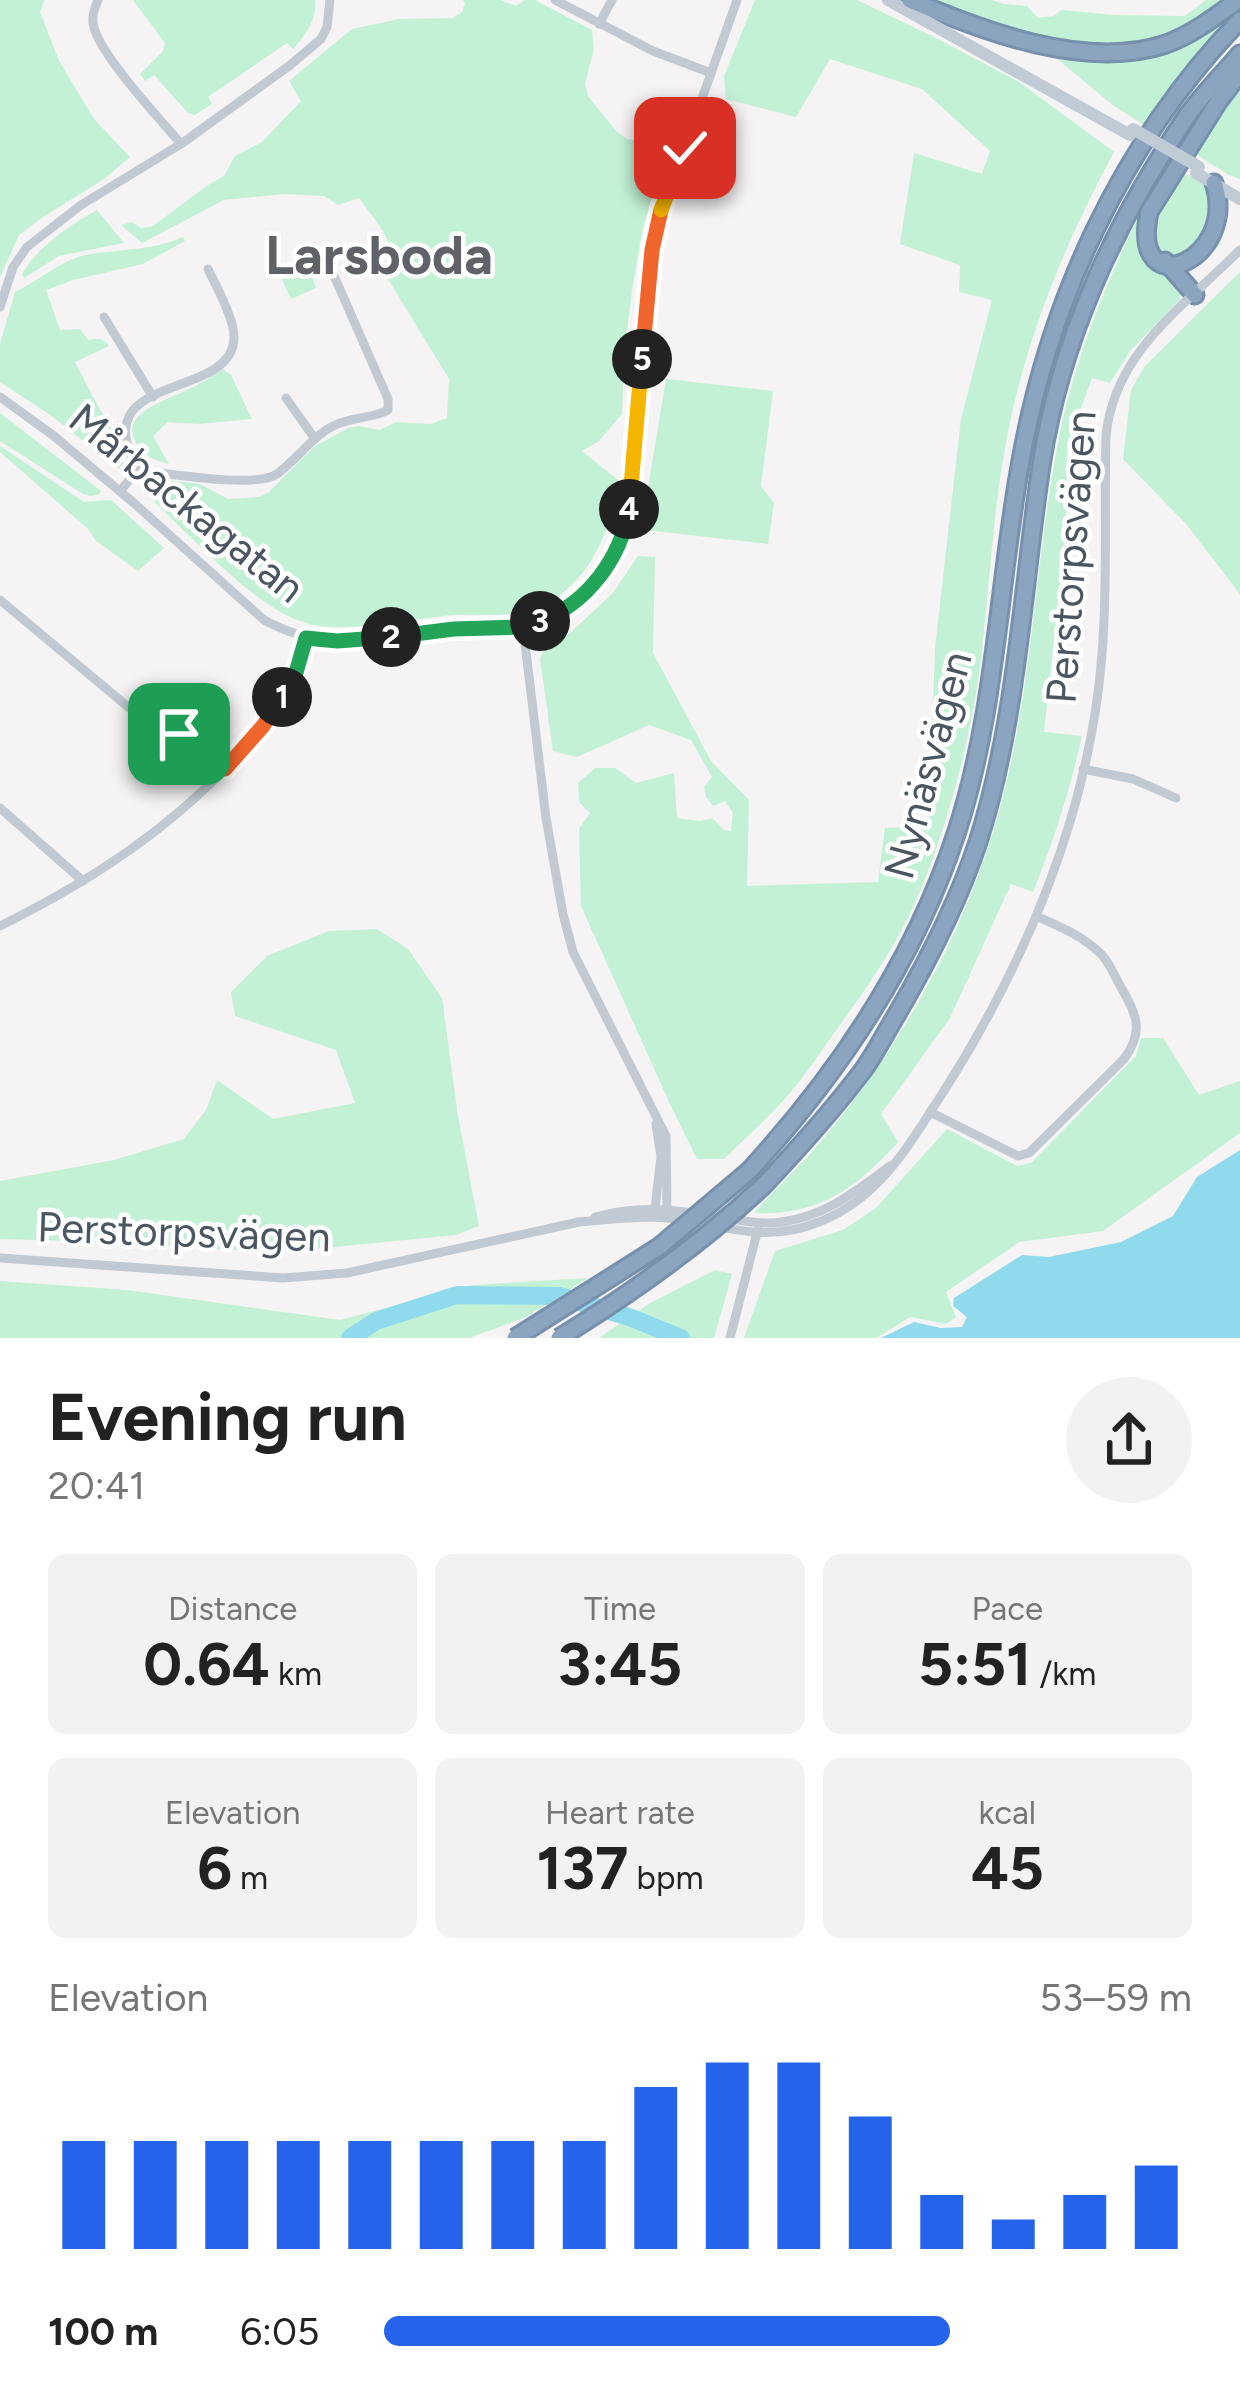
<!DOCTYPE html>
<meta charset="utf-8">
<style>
:root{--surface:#fff;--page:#f2f2f2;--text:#222;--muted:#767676;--accent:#2563eb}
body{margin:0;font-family:Figtree,sans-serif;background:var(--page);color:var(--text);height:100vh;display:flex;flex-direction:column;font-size:45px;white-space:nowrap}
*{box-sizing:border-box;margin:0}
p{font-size:39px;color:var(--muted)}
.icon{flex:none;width:66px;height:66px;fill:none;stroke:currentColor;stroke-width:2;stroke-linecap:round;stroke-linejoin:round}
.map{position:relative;height:1338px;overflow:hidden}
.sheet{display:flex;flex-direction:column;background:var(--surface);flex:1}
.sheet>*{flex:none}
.pin{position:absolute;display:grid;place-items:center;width:102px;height:102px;color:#fff;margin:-51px;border-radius:24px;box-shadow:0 6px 18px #0006}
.km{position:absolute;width:60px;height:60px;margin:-30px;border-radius:50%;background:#222;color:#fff;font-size:33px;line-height:60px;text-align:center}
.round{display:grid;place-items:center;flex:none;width:126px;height:126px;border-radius:63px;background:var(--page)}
.headline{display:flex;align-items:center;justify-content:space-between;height:204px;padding:0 48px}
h1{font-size:66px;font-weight:700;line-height:90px}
.metrics{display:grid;grid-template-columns:repeat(3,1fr);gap:18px;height:204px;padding:12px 48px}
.metrics div{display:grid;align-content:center;border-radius:18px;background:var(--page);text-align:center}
.metrics b{font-size:60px;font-weight:700}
.metrics small{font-size:33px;font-weight:400}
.metrics p{font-size:33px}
.chart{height:336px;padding:24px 48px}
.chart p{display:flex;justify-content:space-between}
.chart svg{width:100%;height:216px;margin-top:12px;stroke:var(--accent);stroke-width:6}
ul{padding:0 48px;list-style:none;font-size:39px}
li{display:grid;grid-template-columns:192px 144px 1fr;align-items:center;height:90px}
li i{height:30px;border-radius:15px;background:var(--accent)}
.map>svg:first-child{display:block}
.green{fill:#c3f1d5}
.water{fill:#90daee}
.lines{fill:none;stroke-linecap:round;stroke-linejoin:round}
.river{stroke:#90daee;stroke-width:18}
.highway-casing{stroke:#7690ad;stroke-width:21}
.street{stroke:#c1cad2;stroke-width:9}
.secondary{stroke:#c1cbd6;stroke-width:12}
.highway{stroke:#8ba5c1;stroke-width:15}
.highway-bridge-casing{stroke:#7690ad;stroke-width:21;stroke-linecap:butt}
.secondary-bridge{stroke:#c1cbd6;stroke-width:12}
.highway-bridge{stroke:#8ba5c1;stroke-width:15}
.split-1-casing{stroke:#fff;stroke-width:24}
.split-2-casing{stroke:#fff;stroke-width:24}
.split-3-casing{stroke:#fff;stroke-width:24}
.split-4-casing{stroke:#fff;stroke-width:24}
.split-5-casing{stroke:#fff;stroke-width:24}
.split-6-casing{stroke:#fff;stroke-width:24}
.split-7-casing{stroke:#fff;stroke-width:24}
.split-1{stroke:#f0652b;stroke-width:15}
.split-2{stroke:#22a559;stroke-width:15}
.split-3{stroke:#22a559;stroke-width:15}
.split-4{stroke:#22a559;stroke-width:15}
.split-5{stroke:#f5b400;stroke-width:15}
.split-6{stroke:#f0652b;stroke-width:15}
.split-7{stroke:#f5b400;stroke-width:15}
.labels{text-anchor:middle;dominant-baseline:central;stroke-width:9;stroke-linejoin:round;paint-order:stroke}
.street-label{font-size:42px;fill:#4a5661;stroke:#fff}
.district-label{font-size:54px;font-weight:bold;fill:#5f6368;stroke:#fff}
</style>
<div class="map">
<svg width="1240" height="1338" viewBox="0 0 1240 1338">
<rect width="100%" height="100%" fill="#f5f3f3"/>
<g class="green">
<polygon points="0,0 44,0 40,12 59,61 94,119 130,157 104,179 43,217 19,235 0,277"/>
<path d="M133,0H315C317,20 306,34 293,49L287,43L208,97L212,104L195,115L188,113L154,75L145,81L140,74L163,51L165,43Z"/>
<path d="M463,0H500L516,6L525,0H535L592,30L594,50L585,83L588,96L617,132L627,139L653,142V154L662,161L642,232L632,291L624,355L622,414L599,441L582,451L618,480C610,541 580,604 512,614C493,616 475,614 456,615C444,615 432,618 420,619C381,623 338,634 300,621C252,605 183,528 144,492L140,488V482L157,479L200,484L228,499L259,497L269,492L314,447L348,428L359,426L380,430L396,422L431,424L447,418L449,379L388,279C405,252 375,220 359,198L338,205L324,196L285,194L224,200L142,243L121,225L132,222L141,228L153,226L208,185L224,176L235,156L262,142L301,101L289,81L352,29L399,19L453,18L462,12L465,4Z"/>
<path d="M755,0H857L936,38L1019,82L1114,152C1066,241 1028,332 1008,432C993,507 990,583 981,658C972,734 946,835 914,905C893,952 862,994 832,1036C818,1055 805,1076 789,1094C769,1117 746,1138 724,1159H697L670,1104L581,906L579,829L590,813L579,802L578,783L595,768H615L636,783L674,773L677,818L700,821L712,818L724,830L731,831L733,813L725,801L713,806L706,797L704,787L712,777L691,740L649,725L577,757L553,751L540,659L546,645L570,633L612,594L638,556L655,557L653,653L711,761L749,800L747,886L878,882L885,828L929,826L935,648L961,419L992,300L959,292L960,265L900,244L914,153L982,174L990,151L922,89L830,59L796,117L726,99L724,76Z"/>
<polygon points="928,0 992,0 1004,4 1027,6 1038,18 1054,16 1062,10 1113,15 1185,16 1206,0 1228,0 1176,36 1118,47 1060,43 985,25"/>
<polygon points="1240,7 1185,67 1144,125 1114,106 1049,52 1111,59"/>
<polygon points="1240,79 1240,179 1229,175 1191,151"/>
<path d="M1178,172C1189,176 1203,180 1211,189C1230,209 1231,249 1201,259C1190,263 1174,262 1165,255C1137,233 1163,195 1178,172Z"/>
<path d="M1142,208C1136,254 1158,258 1181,294L1180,299L1130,351L1110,383L1092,378L1067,447L1066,527L1044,732L1082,736C1070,790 1054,840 1033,892L1011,884L950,1018L881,1114L898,1142C857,1188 818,1216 754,1213C772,1192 792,1174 810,1154C891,1062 957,949 993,832C1030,713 1033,587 1054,465C1069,371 1102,293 1142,208Z"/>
<path d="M97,210L124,243L59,256L24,278L22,274C41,244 67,227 97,210Z"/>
<path d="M183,237L185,241L143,264L73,280L46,290L60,330L80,329L88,340C97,339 103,337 109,346L75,362C83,377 90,392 98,406C110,426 126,445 123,469H119L49,414L0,382V344L15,292C39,281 59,261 86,255C118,249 152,251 183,237Z"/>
<polygon points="305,257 316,288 291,299 277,269"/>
<polygon points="1240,272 1240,594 1186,524 1123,459 1131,390 1145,366"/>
<path d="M223,369L231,375L252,419L199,424L168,422L153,436L169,464C156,461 144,456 137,444C117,412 169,400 189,389C201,384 212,376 223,369Z"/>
<polygon points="666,379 773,391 761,486 774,503 768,544 646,530 649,481"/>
<polygon points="0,413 101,491 99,494 91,496 83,494 0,441"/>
<polygon points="0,446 84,502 111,500 164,548 138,571 96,541 87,528 0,452"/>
<polygon points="377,929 408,949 442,998 458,1116 479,1226 456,1235 274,1253 116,1242 0,1239 0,1181 114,1160 184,1139 206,1110 217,1080 273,1119 355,1103 336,1050 235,1016 231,992 267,956 329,931"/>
<polygon points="1141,1038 1163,1038 1199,1095 1240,1081 1240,1133 1103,1231 1019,1242 946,1292 956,1317 946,1324 910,1317 876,1338 744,1338 775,1251 843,1230 876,1208 947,1129 1017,1166 1031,1163 1136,1056"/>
<polygon points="715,1270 732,1274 714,1338 599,1338 650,1303"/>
<polygon points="588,1278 526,1317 469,1338 0,1338 0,1281 127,1290 340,1320 473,1285"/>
</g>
<polygon class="water" points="1240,1150 1240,1338 881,1338 914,1322 941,1328 962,1327 967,1317 953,1306 954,1298 1022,1255 1049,1257 1121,1242 1173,1216 1197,1177"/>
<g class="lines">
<polyline class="river" points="350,1338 376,1321 457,1295 560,1296 632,1318 681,1338"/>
<defs>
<g id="highway">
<path d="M910,0C983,31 1086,71 1166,44C1193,34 1215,17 1238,0"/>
<path d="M1214,183C1240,260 1129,308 1149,212L1218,102L1240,73"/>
<polyline points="1165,261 1195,295"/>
<path d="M749,1171C840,1072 915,960 957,831C995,714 998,592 1019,472C1047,304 1121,143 1240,20"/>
<path d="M763,1186C799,1148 833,1110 864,1069C876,1052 886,1032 897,1014C929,959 958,903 978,842C1017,720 1022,592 1041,466C1060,340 1116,220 1187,116C1203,94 1223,74 1240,54"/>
</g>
</defs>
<use href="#highway" class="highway-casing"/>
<g class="street">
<path d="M98,0C94,10 91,17 94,28C103,58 159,118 181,144"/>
<polyline points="555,0 653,51 711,73"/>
<polyline points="599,24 612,0"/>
<polyline points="0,307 13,267 27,247 81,205 181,144 289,66 321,39 327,27 330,0"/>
<polyline points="104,317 153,397"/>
<path d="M0,397L54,436L135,504L264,620C283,630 303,638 324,640C367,644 410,633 453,629C477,627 503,631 526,626C541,623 556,616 568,607C605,582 624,541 630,499L655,231L737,0"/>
<polyline points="286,398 315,439"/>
<path d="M138,470C82,370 232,402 234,338C235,320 216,286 208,269"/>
<path d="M120,491L138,470C167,473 255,489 277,474C298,459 312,436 335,425C352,417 375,418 388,410V399L325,255"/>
<polyline points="0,600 139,716 189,738 225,769"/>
<polyline points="523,627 546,818 563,914 573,952 666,1136 667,1213"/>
<polyline points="1083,769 1133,779 1176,798"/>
<polyline points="0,808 83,881"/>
<path d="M0,926C91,881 176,826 244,748C263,726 285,700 296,673C301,662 303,649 306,637"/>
<path d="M930,1112L1018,1156L1029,1153L1124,1059C1147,1028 1134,1011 1117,980C1113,972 1109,963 1102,955C1085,937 1059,926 1036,916"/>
<polyline points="655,1208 661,1157 656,1124"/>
<path d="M595,1217C640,1204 680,1210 726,1218C744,1221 763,1225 782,1222C826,1216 856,1191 890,1166"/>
<path d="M577,1222C607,1220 638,1215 667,1218C724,1224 762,1245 819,1222C880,1198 908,1146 942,1094C1026,963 1090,811 1102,654C1108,582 1104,509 1106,436C1114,352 1184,306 1240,250"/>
<polyline points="0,1258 283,1278 347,1273 579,1222"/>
<polyline points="730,1338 758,1229"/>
</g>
<g class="secondary">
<polyline points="888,0 1130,135"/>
<polyline points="1196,173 1240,199"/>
</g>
<use href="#highway" class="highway"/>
<defs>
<g id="highway-bridge">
<polyline points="515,1338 659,1247 749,1171"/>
<path d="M559,1338C632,1293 700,1245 763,1186"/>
</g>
</defs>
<use href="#highway-bridge" class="highway-bridge-casing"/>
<polyline class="secondary-bridge" points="1133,129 1199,167"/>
<use href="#highway-bridge" class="highway-bridge"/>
</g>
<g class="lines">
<defs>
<polyline id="split-1" points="179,734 189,738 225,769 263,726 282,697"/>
<polyline id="split-2" points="282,697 295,676 306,638 337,641 391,637"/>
<polyline id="split-3" points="391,637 454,629 523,627 540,621"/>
<path id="split-4" d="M540,621C587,604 621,558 629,509"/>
<polyline id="split-5" points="629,509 642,359"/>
<polyline id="split-6" points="642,359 652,250 661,210"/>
<polyline id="split-7" points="661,210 685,148"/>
</defs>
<use href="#split-1" class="split-1-casing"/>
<use href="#split-2" class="split-2-casing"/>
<use href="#split-3" class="split-3-casing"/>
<use href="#split-4" class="split-4-casing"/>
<use href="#split-5" class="split-5-casing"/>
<use href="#split-6" class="split-6-casing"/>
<use href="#split-7" class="split-7-casing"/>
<use href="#split-1" class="split-1"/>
<use href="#split-2" class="split-2"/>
<use href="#split-3" class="split-3"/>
<use href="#split-4" class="split-4"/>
<use href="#split-5" class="split-5"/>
<use href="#split-6" class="split-6"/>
<use href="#split-7" class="split-7"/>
</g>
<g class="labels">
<g class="street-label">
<text transform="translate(187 503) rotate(39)">Mårbackagatan</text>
<text transform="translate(1071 557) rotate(-86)">Perstorpsvägen</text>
<text transform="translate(928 765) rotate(-75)">Nynäsvägen</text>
<text transform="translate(184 1232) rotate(2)">Perstorpsvägen</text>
</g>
<g class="district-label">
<text x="379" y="255">Larsboda</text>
</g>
</g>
</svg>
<div class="pin" style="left:179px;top:734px;background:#1e9e55"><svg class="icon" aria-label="arrive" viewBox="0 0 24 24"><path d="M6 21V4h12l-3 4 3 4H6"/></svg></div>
<div class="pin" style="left:685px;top:148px;background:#d93025"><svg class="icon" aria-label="check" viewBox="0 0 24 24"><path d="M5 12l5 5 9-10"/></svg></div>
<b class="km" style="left:282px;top:697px">1</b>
<b class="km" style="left:391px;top:637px">2</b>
<b class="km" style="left:540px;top:621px">3</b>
<b class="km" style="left:629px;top:509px">4</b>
<b class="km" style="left:642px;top:359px">5</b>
</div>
<section class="sheet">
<div class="headline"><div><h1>Evening run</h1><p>20:41</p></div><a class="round"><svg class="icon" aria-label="share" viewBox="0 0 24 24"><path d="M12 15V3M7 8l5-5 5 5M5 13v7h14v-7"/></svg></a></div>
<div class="metrics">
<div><p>Distance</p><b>0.64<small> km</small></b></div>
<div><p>Time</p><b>3:45</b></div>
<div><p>Pace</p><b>5:51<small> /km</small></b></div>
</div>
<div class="metrics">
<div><p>Elevation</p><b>6<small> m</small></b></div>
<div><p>Heart rate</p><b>137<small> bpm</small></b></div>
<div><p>kcal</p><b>45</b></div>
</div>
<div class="chart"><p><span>Elevation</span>53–59 m</p>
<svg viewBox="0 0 160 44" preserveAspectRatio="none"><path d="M5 44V22M15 44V22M25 44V22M35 44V22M45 44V22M55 44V22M65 44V22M75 44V22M85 44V11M95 44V6M105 44V6M115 44V17M125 44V33M135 44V38M145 44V33M155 44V27"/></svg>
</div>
<ul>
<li><b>100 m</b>6:05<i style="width:70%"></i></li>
</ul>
</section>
